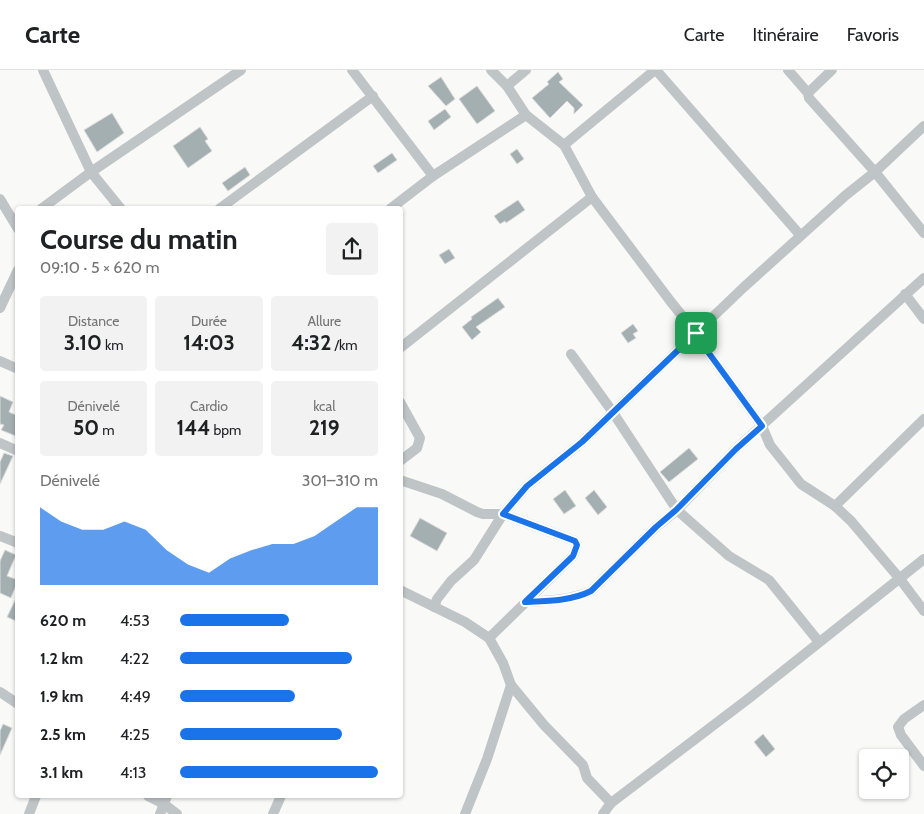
<!DOCTYPE html>
<html lang="fr">
<meta charset="utf-8">
<style>
:root{--surface:#fff;--page:#f2f2f2;--text:#202124;--muted:#757577;--line:#e0e0e0;--accent:#1a73e8}
body{margin:0;font-family:Cabin,sans-serif;background:var(--page);color:var(--text);height:100vh;display:flex;flex-direction:column;font-size:19px;white-space:nowrap}
*{box-sizing:border-box;margin:0}
p{font-size:16px;color:var(--muted)}
.icon{flex:none;width:28px;height:28px;fill:none;stroke:currentColor;stroke-width:2;stroke-linecap:round;stroke-linejoin:round}
.map{position:relative;flex:1;overflow:hidden}
.drawer{position:absolute;left:15px;top:136px;width:388px;height:592px;display:flex;flex-direction:column;background:var(--surface);border-radius:5px;box-shadow:0 1px 4px #0004}
.drawer>*{flex:none}
.fabs{position:absolute;left:859px;top:679px;display:grid;gap:10px}
.fabs a{display:grid;place-items:center;width:50px;height:50px;border-radius:5px;background:var(--surface);box-shadow:0 1px 4px #0004;font-size:25px}
.pin{position:absolute;display:grid;place-items:center;width:42px;height:42px;color:#fff;margin:-21px;border-radius:10px;box-shadow:0 2px 8px #0006}
.round{display:grid;place-items:center;flex:none;width:52px;height:52px;border-radius:5px;background:var(--page)}
.overview{display:flex;align-items:center;justify-content:space-between;height:85px;padding:0 25px}
h1{font-size:28px;font-weight:800;line-height:38px}
.metrics{display:grid;grid-template-columns:repeat(3,1fr);gap:8px;height:85px;padding:5px 25px}
.metrics div{display:grid;align-content:center;border-radius:5px;background:var(--page);text-align:center}
.metrics b{font-size:21px;font-weight:800}
.metrics small{font-size:14px;font-weight:400}
.metrics p{font-size:14px}
.chart{height:140px;padding:10px 25px}
.chart p{display:flex;justify-content:space-between}
.chart svg{width:100%;height:90px;margin-top:5px;fill:var(--accent);opacity:.7}
ul{padding:0 25px;list-style:none;font-size:16px}
li{display:grid;grid-template-columns:80px 60px 1fr;align-items:center;height:38px}
li i{height:12px;border-radius:6px;background:var(--accent)}
header{display:flex;align-items:center;gap:30px;box-sizing:border-box;height:70px;padding:0 25px;background:var(--surface);border-bottom:1px solid var(--line)}
header strong{font-size:24px}
nav{display:flex;gap:28px;margin-inline-start:auto;font-size:18px}
.map>svg:first-child{display:block}
.building{fill:#a4afb2;stroke:#dbdbda}
.lines{fill:none;stroke-linecap:round;stroke-linejoin:round}
.street{stroke:#bfc4c6;stroke-width:10}
.route-casing{stroke:#fff;stroke-width:10}
.route{stroke:#1a73e8;stroke-width:6}
</style>
<header>
<strong>Carte</strong>
<nav><a>Carte</a><a>Itinéraire</a><a>Favoris</a></nav>
</header>
<div class="map">
<svg width="924" height="744" viewBox="0 0 924 744">
<rect width="100%" height="100%" fill="#f9f9f8"/>
<g class="building">
<polygon points="558,2 563,9 559,12 583,35 574,44 574,38 567,31 550,48 532,28 549,14 547,12"/>
<polygon points="441,7 455,29 446,36 428,16"/>
<polygon points="477,16 495,41 477,54 459,29"/>
<polygon points="445,39 451,47 434,60 428,51"/>
<polygon points="112,43 124,63 97,82 84,60"/>
<polygon points="200,57 208,69 205,71 212,81 188,98 173,76"/>
<polygon points="517,79 524,89 517,94 510,84"/>
<polygon points="392,83 397,90 378,103 373,96"/>
<polygon points="245,97 250,105 228,121 222,113"/>
<polygon points="518,130 525,140 506,153 505,151 500,154 494,146"/>
<polygon points="449,179 455,188 445,194 439,185"/>
<polygon points="498,228 505,237 476,257 481,262 472,270 462,257 472,249 471,247"/>
<polygon points="633,254 638,261 633,264 636,268 628,273 621,263"/>
<polygon points="0,326 13,332 9,342 18,346 18,367 1,360 4,355 0,354"/>
<polygon points="689,378 698,389 669,412 660,402"/>
<polygon points="4,383 13,386 0,414 0,392"/>
<polygon points="565,420 576,436 564,444 553,429"/>
<polygon points="594,420 607,437 598,445 585,428"/>
<polygon points="420,448 447,463 437,481 410,466"/>
<polygon points="5,480 16,485 7,506 18,510 11,528 0,523 0,491"/>
<polygon points="18,524 18,552 7,547"/>
<polygon points="3,654 12,658 0,685 0,661"/>
<polygon points="763,664 775,679 766,687 754,672"/>
</g>
<g class="lines">
<g class="street">
<polyline points="43,0 91,102 121,139"/>
<polyline points="352,0 433,106"/>
<polyline points="491,0 507,16 526,45 564,75 592,127 671,232 696,263 700,271 762,356 770,375 786,395 801,414 835,436 851,451 900,509 924,541"/>
<polyline points="656,0 800,165"/>
<polyline points="788,0 808,23 809,28 875,102 924,163"/>
<polyline points="507,16 526,0"/>
<polyline points="808,23 832,0"/>
<polyline points="564,75 655,0"/>
<polyline points="0,129 18,159"/>
<polyline points="41,139 91,102 241,0"/>
<polyline points="219,139 373,26"/>
<polyline points="390,139 433,106 526,45"/>
<polyline points="905,224 924,249"/>
<polyline points="0,238 18,200"/>
<polyline points="400,278 592,127"/>
<polyline points="571,284 612,341 677,440 729,486 769,510 819,572"/>
<polyline points="0,291 18,299"/>
<polyline points="400,332 420,368 417,378 400,391"/>
<polyline points="0,373 18,381"/>
<polyline points="400,410 442,424 477,442 483,444 503,444 575,471 577,475 573,486 489,568"/>
<polyline points="835,436 924,349"/>
<polyline points="0,466 18,473"/>
<polyline points="400,520 465,552 489,568 503,593 511,615 544,655 583,695 587,708 611,733"/>
<path d="M525,532C547,531 570,530 591,521L656,457L677,440L736,379L924,208"/>
<polyline points="434,537 437,529 451,511 474,490 503,444 527,416 582,372 744,217 846,125 875,102 924,56"/>
<polyline points="0,622 18,634"/>
<polyline points="924,635 904,649 898,657 901,665 924,696"/>
<polyline points="148,726 164,734 177,744"/>
<polyline points="29,744 36,726"/>
<polyline points="160,744 167,726"/>
<polyline points="273,744 281,726"/>
<polyline points="465,744 487,689 511,615"/>
<polyline points="603,744 611,733 748,629 924,489"/>
</g>
</g>
<g class="lines">
<defs>
<path id="route" d="M696,263L700,271L762,356L736,379L676,440L656,457L591,521C571,531 547,531 525,532L573,486L577,475L575,471L503,444L527,416L582,372Z"/>
</defs>
<use href="#route" class="route-casing"/>
<use href="#route" class="route"/>
</g>
</svg>
<div class="fabs">
<a><svg class="icon" aria-label="locate" viewBox="0 0 24 24"><circle cx="12" cy="12" r="6"/><path d="M12 2v4M12 18v4M2 12h4M18 12h4"/></svg></a>
</div>
<div class="pin" style="left:696px;top:263px;background:#1e9e55"><svg class="icon" aria-label="arrive" viewBox="0 0 24 24"><path d="M6 21V4h12l-3 4 3 4H6"/></svg></div>
<section class="drawer">
<div class="overview"><div><h1>Course du matin</h1><p>09:10 · 5 × 620 m</p></div><a class="round"><svg class="icon" aria-label="share" viewBox="0 0 24 24"><path d="M12 15V3M7 8l5-5 5 5M5 13v7h14v-7"/></svg></a></div>
<div class="metrics">
<div><p>Distance</p><b>3.10<small> km</small></b></div>
<div><p>Durée</p><b>14:03</b></div>
<div><p>Allure</p><b>4:32<small> /km</small></b></div>
</div>
<div class="metrics">
<div><p>Dénivelé</p><b>50<small> m</small></b></div>
<div><p>Cardio</p><b>144<small> bpm</small></b></div>
<div><p>kcal</p><b>219</b></div>
</div>
<div class="chart"><p><span>Dénivelé</span>301–310 m</p>
<svg viewBox="0 0 160 44" preserveAspectRatio="none"><path d="M0 44V6L10 13L20 17L30 17L40 13L50 17L60 27L70 34L80 38L90 31L100 27L110 24L120 24L130 20L140 13L150 6L160 6V44z"/></svg>
</div>
<ul>
<li><b>620 m</b>4:53<i style="width:55%"></i></li>
<li><b>1.2 km</b>4:22<i style="width:87%"></i></li>
<li><b>1.9 km</b>4:49<i style="width:58%"></i></li>
<li><b>2.5 km</b>4:25<i style="width:82%"></i></li>
<li><b>3.1 km</b>4:13<i style="width:100%"></i></li>
</ul>
</section>
</div>
